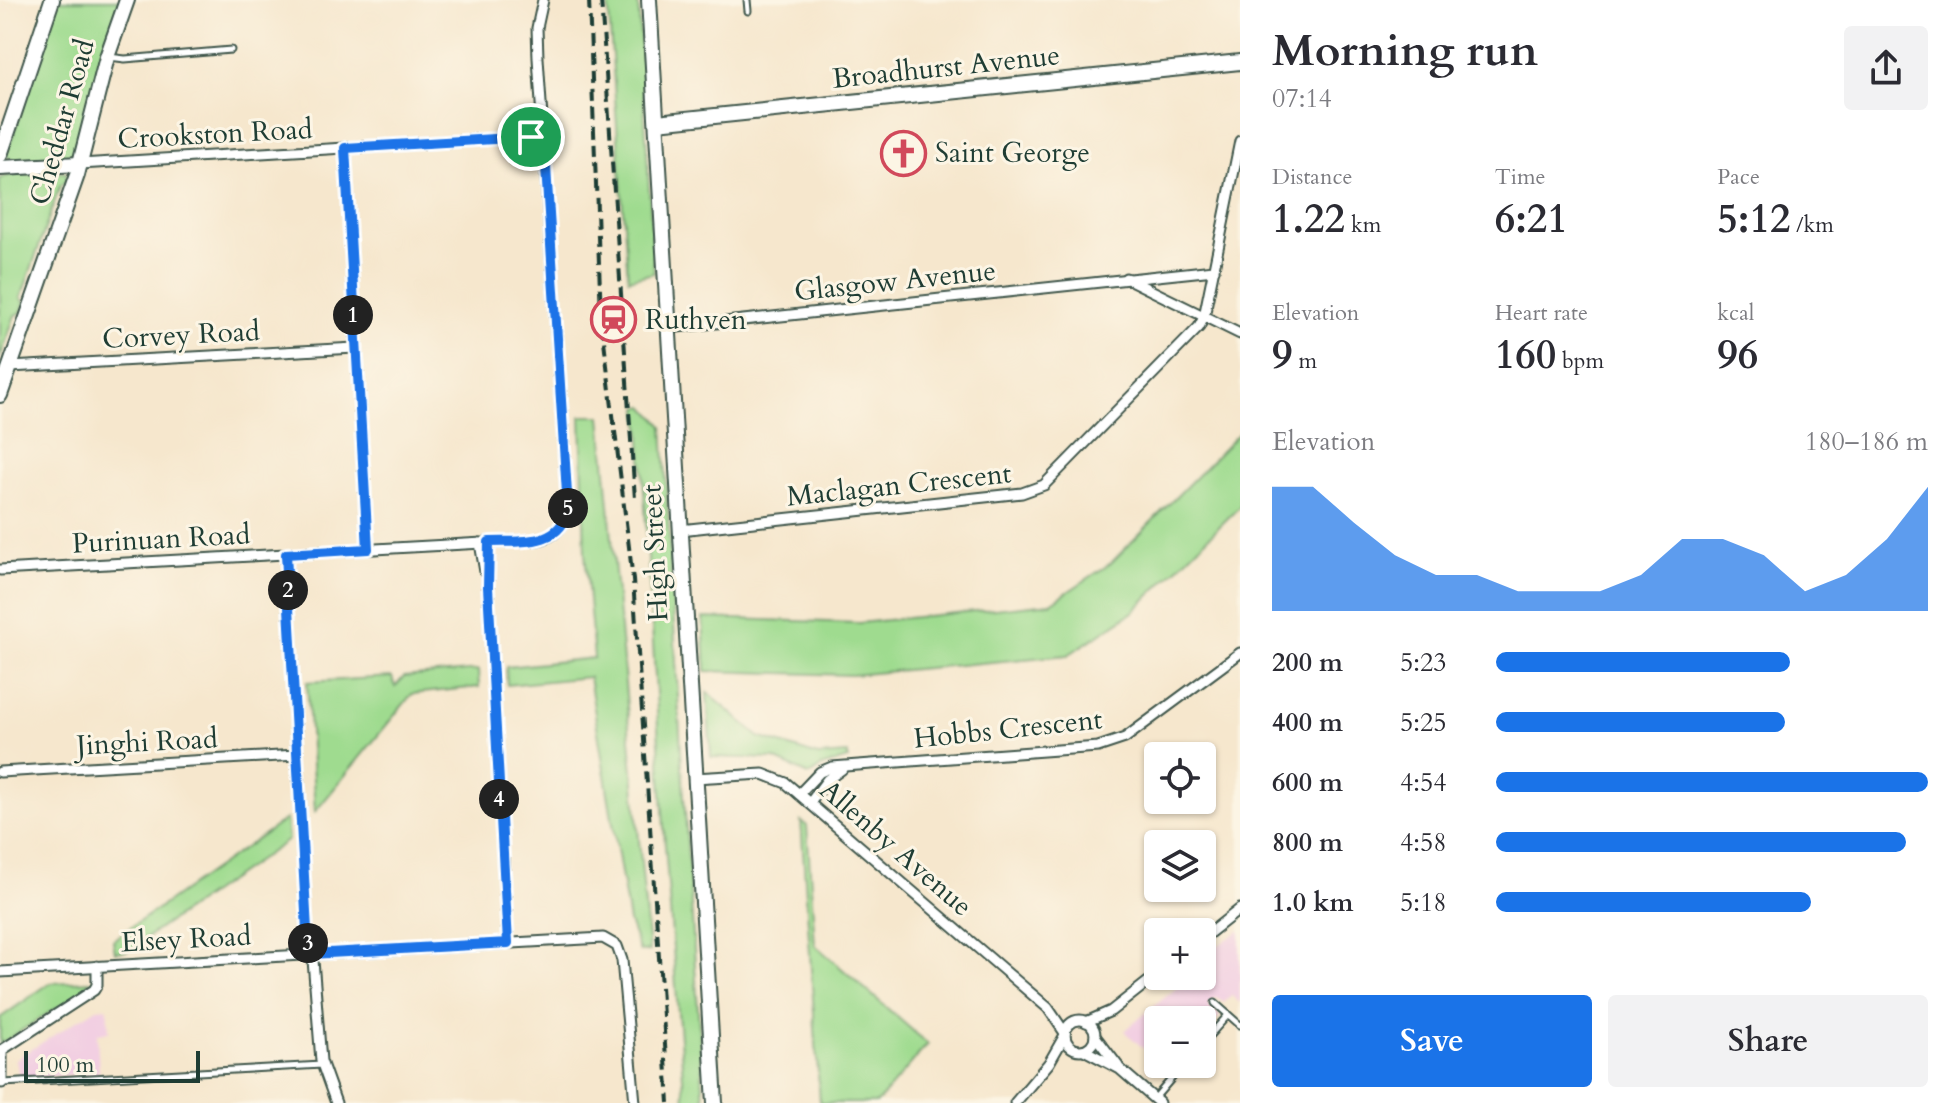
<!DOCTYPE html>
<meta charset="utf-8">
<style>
:root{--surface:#fff;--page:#f2f2f3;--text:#2b2b33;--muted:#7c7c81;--accent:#1a73e8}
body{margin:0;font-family:Cardo,serif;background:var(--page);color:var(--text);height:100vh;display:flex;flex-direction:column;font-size:30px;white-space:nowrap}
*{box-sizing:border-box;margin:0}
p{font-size:26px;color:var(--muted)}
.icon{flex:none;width:44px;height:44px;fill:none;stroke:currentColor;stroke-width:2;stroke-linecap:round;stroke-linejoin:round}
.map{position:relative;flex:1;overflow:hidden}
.panel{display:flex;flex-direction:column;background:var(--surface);width:720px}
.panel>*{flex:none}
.fabs{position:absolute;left:1144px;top:742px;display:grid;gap:16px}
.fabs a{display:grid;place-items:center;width:72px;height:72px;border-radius:8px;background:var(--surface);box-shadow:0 2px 6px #0004;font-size:40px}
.scale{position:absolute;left:24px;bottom:20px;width:176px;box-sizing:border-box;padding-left:8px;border:4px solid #1f3d34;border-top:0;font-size:22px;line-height:28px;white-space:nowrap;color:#1f3d34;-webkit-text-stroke:6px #fcf5e5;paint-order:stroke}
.pin{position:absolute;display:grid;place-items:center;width:68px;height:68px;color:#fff;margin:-34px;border:4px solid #fff;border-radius:50%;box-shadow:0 2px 8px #0007}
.km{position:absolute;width:40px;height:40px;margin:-20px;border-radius:50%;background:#222;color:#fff;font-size:22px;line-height:40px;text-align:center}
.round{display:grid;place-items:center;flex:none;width:84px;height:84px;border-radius:8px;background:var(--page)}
.overview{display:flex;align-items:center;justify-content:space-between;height:136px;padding:0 32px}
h1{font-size:44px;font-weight:600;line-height:60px}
.figures{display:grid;grid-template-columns:repeat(3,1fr);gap:12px;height:136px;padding:8px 32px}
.figures div{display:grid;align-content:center}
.figures b{font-size:40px;font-weight:600}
.figures small{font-size:22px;font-weight:400}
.figures p{font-size:22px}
.chart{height:224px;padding:16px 32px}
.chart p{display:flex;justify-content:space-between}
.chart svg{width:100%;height:144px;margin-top:8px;fill:var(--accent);opacity:.7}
.cta{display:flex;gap:16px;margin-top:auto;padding:16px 32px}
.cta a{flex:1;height:92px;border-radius:8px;background:var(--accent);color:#fff;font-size:32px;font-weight:600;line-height:92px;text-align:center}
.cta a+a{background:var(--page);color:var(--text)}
ul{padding:0 32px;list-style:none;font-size:26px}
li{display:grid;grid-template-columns:128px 96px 1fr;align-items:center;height:60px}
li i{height:20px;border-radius:10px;background:var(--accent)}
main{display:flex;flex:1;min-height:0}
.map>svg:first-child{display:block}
.built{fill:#f2cfe2}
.green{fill:#9fdb8f;stroke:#5f8c62;stroke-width:2}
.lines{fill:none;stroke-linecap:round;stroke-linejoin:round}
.lane-casing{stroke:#3f564b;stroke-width:9}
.street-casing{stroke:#3f564b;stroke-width:13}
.secondary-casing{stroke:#3f564b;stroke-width:18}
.primary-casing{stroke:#3f564b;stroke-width:18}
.lane{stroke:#fff;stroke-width:5}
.street{stroke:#fff;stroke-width:9}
.secondary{stroke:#fff;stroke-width:14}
.primary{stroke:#fff;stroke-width:14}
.rail{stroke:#1f3d34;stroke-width:4;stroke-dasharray:12 6;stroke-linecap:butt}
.route-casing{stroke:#fff;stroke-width:16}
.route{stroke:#1a73e8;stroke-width:10}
.labels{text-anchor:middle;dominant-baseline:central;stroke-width:6;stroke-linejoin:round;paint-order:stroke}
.street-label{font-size:28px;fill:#1f3d34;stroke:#fcf5e5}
.poi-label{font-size:28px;fill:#1f3d34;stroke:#fcf5e5;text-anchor:start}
</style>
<main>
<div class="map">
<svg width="1240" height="1103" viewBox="0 0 1240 1103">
<rect width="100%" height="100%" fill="#fcf5e5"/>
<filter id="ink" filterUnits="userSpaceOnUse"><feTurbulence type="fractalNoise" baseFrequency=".0125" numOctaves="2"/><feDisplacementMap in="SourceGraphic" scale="16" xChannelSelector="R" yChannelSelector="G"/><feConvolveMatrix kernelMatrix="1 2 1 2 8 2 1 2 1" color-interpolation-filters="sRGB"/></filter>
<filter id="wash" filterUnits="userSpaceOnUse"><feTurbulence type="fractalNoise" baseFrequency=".006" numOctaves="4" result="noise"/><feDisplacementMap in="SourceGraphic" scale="32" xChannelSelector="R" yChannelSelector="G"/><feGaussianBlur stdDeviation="1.8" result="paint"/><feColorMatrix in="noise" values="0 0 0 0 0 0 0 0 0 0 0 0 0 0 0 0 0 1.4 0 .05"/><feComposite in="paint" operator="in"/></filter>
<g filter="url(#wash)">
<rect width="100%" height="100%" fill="#f6e7cd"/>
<g class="built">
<polygon points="1240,930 1240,1003 1231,995 1224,1003 1216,997 1208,1005 1220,1016 1202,1037 1202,1020 1158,1020 1158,1061 1124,1031 1191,976 1202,976 1202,957"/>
<polygon points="107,1007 109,1032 97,1033 99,1073 19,1078 16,1059 97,1008"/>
</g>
<g class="green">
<polygon points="58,0 121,0 76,151 69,158 14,161 6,156"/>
<polygon points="608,0 638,0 654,273 628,279"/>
<polygon points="65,172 69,179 60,186 21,298 25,302 21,313 15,315 0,359 0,178 15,174"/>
<polygon points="645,406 663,426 681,750 704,1103 685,1103 665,845 639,407"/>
<polygon points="581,416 601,416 649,951 640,952 629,922 589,677 507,685 506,667 594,658 585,553"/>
<polygon points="1240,432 1240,506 1133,612 1068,655 852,675 706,671 703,618 859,623 1051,603 1111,563"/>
<polygon points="478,670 479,687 412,694 315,812 307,682 392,677 395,687 404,677"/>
<polygon points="707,692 759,737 818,756 848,754 848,759 821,767 809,775 775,759 711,757"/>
<polygon points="286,819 288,840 127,951 115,952 113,940"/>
<polygon points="801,821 807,826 815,945 928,1044 877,1103 820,1103"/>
<polygon points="90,981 84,991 0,1044 0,1018 50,983"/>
</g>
</g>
<g filter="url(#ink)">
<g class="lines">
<defs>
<g id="lane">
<polyline points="747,0 748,11"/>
<polyline points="109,57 125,59 231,50"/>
<polyline points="1215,1003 1240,1025"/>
<polyline points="1202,1044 1228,1015"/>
<polyline points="3,1083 322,1065"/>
<polyline points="1155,1098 1184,1064"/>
</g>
<g id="street">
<polyline points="345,148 368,549"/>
<polyline points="80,164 544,136"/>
<polyline points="1126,278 1240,334"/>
<polyline points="668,328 1214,270"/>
<polyline points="10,367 355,348"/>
<polyline points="680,530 1022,493 1044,485 1199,327 1204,317 1240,141"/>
<polyline points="489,542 488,587 508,943"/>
<polyline points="480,543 485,572"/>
<polyline points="286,554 308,948 313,960 321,1061 336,1103"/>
<path d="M0,570L538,540C555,537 565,526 568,509L538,58L537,28L543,0"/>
<polyline points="0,772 297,755"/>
<polyline points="694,778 763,774 786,783 1048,1008 1065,1033"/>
<polyline points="799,794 820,772 832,767 1098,747 1125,738 1240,653"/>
<polyline points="810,803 827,780 842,769"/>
<polyline points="1202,939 1240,909"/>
<polyline points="0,972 603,938 617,946 622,960 635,1103"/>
<circle cx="1080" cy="1035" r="15"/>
<polyline points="1086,1022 1111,1011 1158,974"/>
<polyline points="1095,1036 1118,1066"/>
<polyline points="1084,1050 1120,1069 1159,1103"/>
<polyline points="2,1083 2,1050 94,990 97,985 97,966"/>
<polyline points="1015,1103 1049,1063 1065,1035"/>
</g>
<g id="secondary">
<polyline points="657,122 1240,62"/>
<polyline points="0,155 52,0"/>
<polyline points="0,168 80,164"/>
<polyline points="0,395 77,175 107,57 127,0"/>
</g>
<polyline id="primary" points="649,0 715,1103"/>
</defs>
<use href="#lane" class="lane-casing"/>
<use href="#street" class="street-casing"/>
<use href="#secondary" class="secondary-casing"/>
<use href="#primary" class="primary-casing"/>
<use href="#lane" class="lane"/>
<use href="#street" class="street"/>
<use href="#secondary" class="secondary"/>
<use href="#primary" class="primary"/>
<g class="rail">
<polyline points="589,0 601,316 633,580 669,1103"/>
<polyline points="601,0 635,499"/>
</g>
</g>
</g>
<g class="lines" filter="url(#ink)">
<defs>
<path id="route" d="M544,136L568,509C561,547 519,541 489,542L488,587L508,943L311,954L308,948L286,554L368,549L345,148Z"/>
</defs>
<use href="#route" class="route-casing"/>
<use href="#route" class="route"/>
</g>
<defs>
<symbol id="church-ring" viewBox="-11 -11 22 22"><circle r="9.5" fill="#fcf5e5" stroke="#d1495b" stroke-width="1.5"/><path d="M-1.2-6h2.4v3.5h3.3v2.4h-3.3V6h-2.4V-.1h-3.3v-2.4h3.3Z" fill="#d1495b"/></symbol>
<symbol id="station-ring" viewBox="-11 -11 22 22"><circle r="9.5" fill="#fcf5e5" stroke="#d1495b" stroke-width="1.5"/><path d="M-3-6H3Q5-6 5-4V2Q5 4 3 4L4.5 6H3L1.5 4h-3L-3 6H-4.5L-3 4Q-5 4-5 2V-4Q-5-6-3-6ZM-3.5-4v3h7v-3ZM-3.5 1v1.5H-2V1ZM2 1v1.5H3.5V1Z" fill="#d1495b"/></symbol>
</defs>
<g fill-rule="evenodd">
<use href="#church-ring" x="878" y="128" width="51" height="51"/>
<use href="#station-ring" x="588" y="294" width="51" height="51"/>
</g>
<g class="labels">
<g class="street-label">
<text transform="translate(946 67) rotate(-6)">Broadhurst Avenue</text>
<text transform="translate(62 122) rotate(-74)">Cheddar Road</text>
<text transform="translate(215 134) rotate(-3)">Crookston Road</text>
<text transform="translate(895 281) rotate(-6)">Glasgow Avenue</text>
<text transform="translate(181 335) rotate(-3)">Corvey Road</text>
<text transform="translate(899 485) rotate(-6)">Maclagan Crescent</text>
<text transform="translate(161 539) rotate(-3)">Purinuan Road</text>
<text transform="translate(655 553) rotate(-93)">High Street</text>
<text transform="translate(1008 729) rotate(-6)">Hobbs Crescent</text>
<text transform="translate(147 742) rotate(-3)">Jinghi Road</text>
<text transform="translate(896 848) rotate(41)">Allenby Avenue</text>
<text transform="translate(186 939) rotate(-3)">Elsey Road</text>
</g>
<g class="poi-label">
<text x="935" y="153">Saint George</text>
<text x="645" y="320">Ruthven</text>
</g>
</g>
</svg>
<div class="fabs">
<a><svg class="icon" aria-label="locate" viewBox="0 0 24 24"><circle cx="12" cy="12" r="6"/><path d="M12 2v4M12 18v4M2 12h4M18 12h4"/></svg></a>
<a><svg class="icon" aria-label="layers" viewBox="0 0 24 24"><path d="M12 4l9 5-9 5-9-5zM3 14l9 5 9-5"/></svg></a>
<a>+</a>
<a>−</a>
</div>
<div class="scale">100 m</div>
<div class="pin" style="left:531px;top:137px;background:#1e9e55"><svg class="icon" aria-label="arrive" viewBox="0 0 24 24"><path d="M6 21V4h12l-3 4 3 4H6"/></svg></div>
<b class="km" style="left:353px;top:315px">1</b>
<b class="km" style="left:288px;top:590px">2</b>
<b class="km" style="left:308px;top:943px">3</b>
<b class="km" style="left:499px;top:799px">4</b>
<b class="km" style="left:568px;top:508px">5</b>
</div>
<section class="panel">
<div class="overview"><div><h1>Morning run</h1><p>07:14</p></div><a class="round"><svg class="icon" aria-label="share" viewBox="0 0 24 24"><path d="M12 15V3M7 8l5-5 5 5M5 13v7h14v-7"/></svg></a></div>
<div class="figures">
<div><p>Distance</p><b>1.22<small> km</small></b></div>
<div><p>Time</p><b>6:21</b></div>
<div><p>Pace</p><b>5:12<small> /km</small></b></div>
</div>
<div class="figures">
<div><p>Elevation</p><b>9<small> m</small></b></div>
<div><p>Heart rate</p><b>160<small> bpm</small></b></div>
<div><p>kcal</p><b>96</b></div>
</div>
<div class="chart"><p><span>Elevation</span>180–186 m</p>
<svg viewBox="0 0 160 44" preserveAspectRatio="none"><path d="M0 44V6L10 6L20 17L30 27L40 33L50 33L60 38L70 38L80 38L90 33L100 22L110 22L120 27L130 38L140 33L150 22L160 6V44z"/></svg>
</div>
<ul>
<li><b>200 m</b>5:23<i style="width:68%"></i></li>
<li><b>400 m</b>5:25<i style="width:67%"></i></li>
<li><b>600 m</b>4:54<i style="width:100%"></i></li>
<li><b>800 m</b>4:58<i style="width:95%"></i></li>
<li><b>1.0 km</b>5:18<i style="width:73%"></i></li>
</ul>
<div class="cta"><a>Save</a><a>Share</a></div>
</section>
</main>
